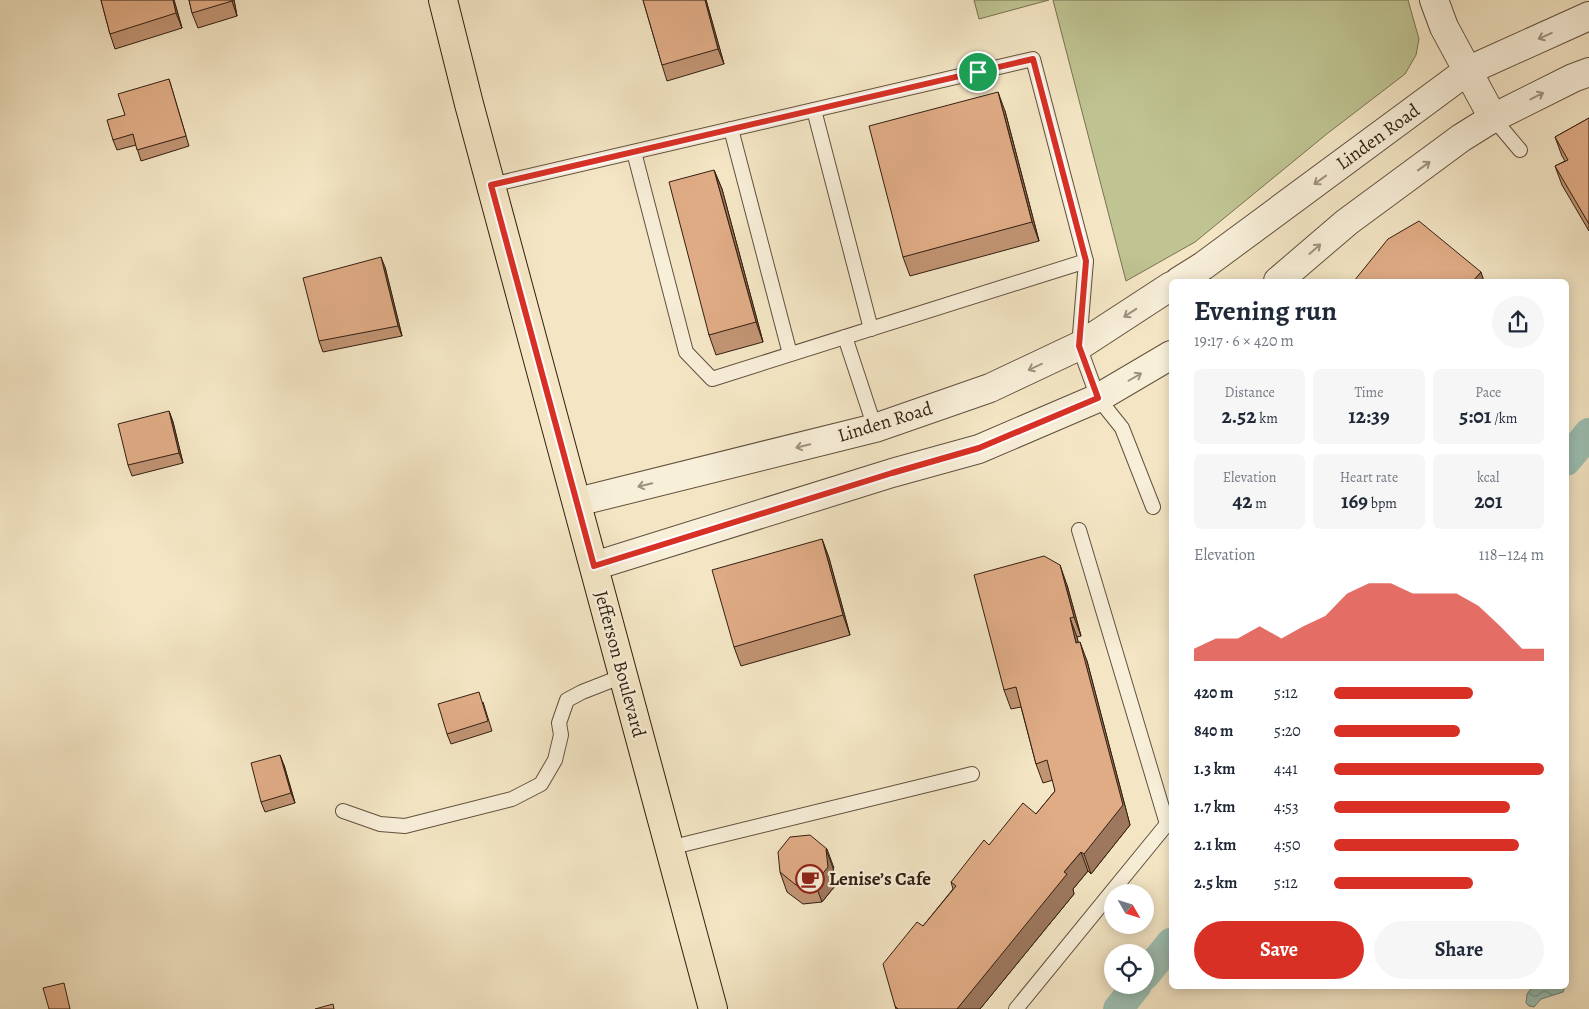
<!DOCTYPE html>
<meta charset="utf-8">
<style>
:root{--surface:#fff;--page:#f6f6f7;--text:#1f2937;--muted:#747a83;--accent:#d93025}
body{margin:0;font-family:Alegreya,serif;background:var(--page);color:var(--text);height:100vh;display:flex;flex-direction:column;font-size:19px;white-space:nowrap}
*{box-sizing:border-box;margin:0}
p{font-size:16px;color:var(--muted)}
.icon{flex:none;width:28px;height:28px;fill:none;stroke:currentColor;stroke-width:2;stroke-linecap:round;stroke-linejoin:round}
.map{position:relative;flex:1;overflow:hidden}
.sheet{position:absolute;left:1169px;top:279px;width:400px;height:710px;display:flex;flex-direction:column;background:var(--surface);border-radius:8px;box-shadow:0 2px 12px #0003}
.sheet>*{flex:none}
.needle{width:32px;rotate:129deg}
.controls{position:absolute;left:1104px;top:884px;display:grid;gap:10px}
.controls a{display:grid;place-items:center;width:50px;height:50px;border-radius:50%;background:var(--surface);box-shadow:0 2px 12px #0003;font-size:25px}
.pin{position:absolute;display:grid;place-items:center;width:42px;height:42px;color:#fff;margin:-21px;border:2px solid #fff;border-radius:50%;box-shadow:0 1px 5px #0007}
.round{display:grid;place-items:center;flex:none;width:52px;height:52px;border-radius:26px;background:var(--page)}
.overview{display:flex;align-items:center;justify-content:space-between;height:85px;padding:0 25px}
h1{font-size:28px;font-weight:700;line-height:38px}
.figures{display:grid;grid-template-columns:repeat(3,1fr);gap:8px;height:85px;padding:5px 25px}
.figures div{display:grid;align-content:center;border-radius:8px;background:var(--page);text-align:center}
.figures b{font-size:21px;font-weight:700}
.figures small{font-size:14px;font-weight:400}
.figures p{font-size:14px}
.chart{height:140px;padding:10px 25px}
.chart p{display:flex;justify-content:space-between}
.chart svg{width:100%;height:90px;margin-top:5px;fill:var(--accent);opacity:.7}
.button{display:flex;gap:10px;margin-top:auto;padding:10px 25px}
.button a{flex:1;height:58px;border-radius:30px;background:var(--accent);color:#fff;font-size:20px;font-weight:700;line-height:58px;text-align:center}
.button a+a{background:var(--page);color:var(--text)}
ul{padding:0 25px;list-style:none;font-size:16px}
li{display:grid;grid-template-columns:80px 60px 1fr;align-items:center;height:38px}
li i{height:12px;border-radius:6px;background:var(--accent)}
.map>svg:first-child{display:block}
.grass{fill:#bfc492;stroke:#787152}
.water{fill:url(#water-waves);stroke:#727f73}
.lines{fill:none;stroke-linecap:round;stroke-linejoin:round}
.canal{stroke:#9cc0b4;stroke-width:30}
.service-casing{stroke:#62503e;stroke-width:16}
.minor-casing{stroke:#62503e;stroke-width:30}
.tertiary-casing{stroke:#62503e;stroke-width:30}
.primary-casing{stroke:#321e11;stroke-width:30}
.service{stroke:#f8efd9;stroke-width:14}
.minor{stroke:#f8efd9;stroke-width:28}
.tertiary{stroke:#f8efd9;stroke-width:28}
.primary{stroke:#f4e6c5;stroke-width:28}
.wall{fill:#c19473;stroke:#321e11}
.shaded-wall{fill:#9d785e;stroke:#321e11}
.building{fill:#e0ac86;stroke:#321e11}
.oneway{stroke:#9f917f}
.route-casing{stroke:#fff;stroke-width:10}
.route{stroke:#d93025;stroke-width:6}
.labels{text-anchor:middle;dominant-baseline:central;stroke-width:4.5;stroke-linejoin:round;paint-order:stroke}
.street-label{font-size:19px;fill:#321e11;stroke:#f8efd9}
.poi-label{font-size:19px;font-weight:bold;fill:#321e11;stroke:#f8efd9;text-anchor:start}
</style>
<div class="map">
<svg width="1589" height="1009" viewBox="0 0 1589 1009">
<defs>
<pattern id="water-waves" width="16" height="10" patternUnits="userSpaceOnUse" patternTransform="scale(1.25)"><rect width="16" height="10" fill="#9cc0b4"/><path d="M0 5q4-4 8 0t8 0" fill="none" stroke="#809b91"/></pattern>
</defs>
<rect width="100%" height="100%" fill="#f4e6c5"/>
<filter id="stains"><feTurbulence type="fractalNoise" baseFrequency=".004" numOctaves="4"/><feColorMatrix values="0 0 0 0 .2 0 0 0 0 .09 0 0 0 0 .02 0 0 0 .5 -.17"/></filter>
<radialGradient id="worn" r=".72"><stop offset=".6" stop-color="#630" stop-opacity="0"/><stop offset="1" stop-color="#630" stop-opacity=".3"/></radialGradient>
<g class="grass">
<polygon points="974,0 1049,0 979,19"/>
<polygon points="1053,0 1408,0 1419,39 1416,55 1405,74 1328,133 1195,242 1126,281"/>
</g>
<polygon class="water" points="1533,986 1565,986 1563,992 1541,999 1534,1007 1529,1006 1526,1003 1527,994"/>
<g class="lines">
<g class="canal">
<polyline points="1566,461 1589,433"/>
<polyline points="1145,975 1171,943"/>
<polyline points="1118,1009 1137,985"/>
</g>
<defs>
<g id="service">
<polyline points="814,110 871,329"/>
<polyline points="1493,118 1520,150"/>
<polyline points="731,129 790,354"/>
<polyline points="634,152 686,352 712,379 1086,261"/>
<polyline points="491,185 1033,59 1086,261 1079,346 1098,398 1122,428 1153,507"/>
<polyline points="845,337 875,428"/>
<polyline points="343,811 380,824 405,826 512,799 541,784 555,760 561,735 559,723 567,700 582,692 623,676"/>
<polyline points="669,848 972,774"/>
<polyline points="1016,1009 1167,824 1079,530"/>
</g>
<polyline id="minor" points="1434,0 1444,27 1493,118"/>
<g id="tertiary">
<polyline points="1179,281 1203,266 1467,71 1589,16"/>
<polyline points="1278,281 1347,222 1461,138 1493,118 1573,78 1589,72"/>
<polyline points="577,502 875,428 990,388 1079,346 1171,286"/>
<polyline points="594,566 892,473 979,449 1098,398 1171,355"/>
</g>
<polyline id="primary" points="443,0 469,104 713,1009"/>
</defs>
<use href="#service" class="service-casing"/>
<use href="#minor" class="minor-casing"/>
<use href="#tertiary" class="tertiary-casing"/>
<use href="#primary" class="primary-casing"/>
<use href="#service" class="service"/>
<use href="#minor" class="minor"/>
<use href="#tertiary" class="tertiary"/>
<use href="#primary" class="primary"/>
</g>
<g class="wall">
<polygon points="101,0 174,0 182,28 115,49 110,34"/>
<polygon points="189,0 234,0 237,16 198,28 192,13"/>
<polygon points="643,0 706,0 724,64 667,81 662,65"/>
<polygon points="169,79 189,146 141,161 136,145 117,150 113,140 125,115"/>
<polygon points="1005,111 1039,241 910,276 903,257"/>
<polygon points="1589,118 1589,231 1562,185 1555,166 1565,161 1562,156 1555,137"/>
<polygon points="714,170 722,189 763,342 716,355 709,335"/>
<polygon points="385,267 402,336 323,352 319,341"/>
<polygon points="169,411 173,422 183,463 132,476 128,465"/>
<polygon points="822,539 829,558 850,635 741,666 734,647"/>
<polygon points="1067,585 1081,636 1077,637 1078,642 1087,661 1130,825 1091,874 1088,871 1073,889 1074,894 980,1009 896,1009 895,1006 923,926 953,889 951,882 989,845 1036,814 1055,791 1053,780 1043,783 1036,764 1021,707 1011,709 1004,690"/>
<polygon points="483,702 492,731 451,744 447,734"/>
<polygon points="284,765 295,803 265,812 261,802"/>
<polygon points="827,849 834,868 833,868 835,886 822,902 803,904 787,892 780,872"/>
</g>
<g class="shaded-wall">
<polygon points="173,0 174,0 182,28 176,13"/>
<polygon points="232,0 234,0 237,16 232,1"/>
<polygon points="705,0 706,0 724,64 718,49"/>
<polygon points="998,92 1005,111 1039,241 1032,222"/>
<polygon points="714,170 722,189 763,342 756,322"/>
<polygon points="381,257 385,267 402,336 398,326"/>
<polygon points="1481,272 1484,281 1473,281"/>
<polygon points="169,411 173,422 183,463 179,453"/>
<polygon points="822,539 829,558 850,635 843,615"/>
<polygon points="1060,565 1067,585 1081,636 1074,617"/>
<polygon points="1070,618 1077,637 1083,662 1076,643"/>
<polygon points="1080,642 1087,661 1130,825 1091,874 1084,854"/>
<polygon points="280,755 284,765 295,803 291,793"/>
<polygon points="826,849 833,868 835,886 822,902 815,883"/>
<polygon points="1081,852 1088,871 1073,889 1074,894 980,1009 957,1009 1064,872"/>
</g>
<g class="building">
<polygon points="101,0 173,0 176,13 110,34"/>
<polygon points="189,0 232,0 232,1 192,13"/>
<polygon points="643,0 705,0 718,49 662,65"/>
<polygon points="169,79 186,136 137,150 133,134 113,140 107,120 125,115 118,94"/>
<polygon points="998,92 1032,222 903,257 869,126"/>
<polygon points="1589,118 1589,224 1555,166 1568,160 1555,137"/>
<polygon points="714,170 756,322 709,335 669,182"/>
<polygon points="1419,221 1481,272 1473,281 1354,281 1388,239"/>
<polygon points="381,257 398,326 319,341 303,278"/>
<polygon points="169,411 179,453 128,465 118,424"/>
<polygon points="822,539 843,615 734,647 712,570"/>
<polygon points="1044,556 1060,565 1074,617 1070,618 1076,643 1080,642 1123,805 1084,854 1081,852 1064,872 1067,874 957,1009 898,1009 895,1006 883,964 917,922 923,926 956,886 951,882 984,840 989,845 1023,803 1036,814 1055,791 1047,760 1036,764 1016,687 1004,690 974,575"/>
<polygon points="479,692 488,721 447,734 438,704"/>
<polygon points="280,755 291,793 261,802 251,763"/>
<polygon points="810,835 827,849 826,849 828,867 815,883 796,885 780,872 778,852 790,837"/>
<polygon points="64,983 70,1009 49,1009 43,988"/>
<polygon points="333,1004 334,1009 315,1009"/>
</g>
<defs><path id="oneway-shaft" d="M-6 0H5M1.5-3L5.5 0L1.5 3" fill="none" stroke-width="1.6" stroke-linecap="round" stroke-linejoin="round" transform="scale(1.25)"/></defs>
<g class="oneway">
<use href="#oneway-shaft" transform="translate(1545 36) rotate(156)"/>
<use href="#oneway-shaft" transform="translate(1537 96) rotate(-27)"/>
<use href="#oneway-shaft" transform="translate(1424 166) rotate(-36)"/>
<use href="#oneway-shaft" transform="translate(1320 180) rotate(144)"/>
<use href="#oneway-shaft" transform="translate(1315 249) rotate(-41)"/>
<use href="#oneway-shaft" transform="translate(1130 313) rotate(147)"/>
<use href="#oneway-shaft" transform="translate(1035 367) rotate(155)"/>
<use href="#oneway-shaft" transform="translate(1135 377) rotate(-30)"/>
<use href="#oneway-shaft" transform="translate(803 446) rotate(166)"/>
<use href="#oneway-shaft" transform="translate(645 485) rotate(166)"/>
</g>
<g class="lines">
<defs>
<polygon id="route" points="1033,59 1086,261 1079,346 1098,398 979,448 892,473 594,566 491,185"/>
</defs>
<use href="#route" class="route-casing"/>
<use href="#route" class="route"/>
</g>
<defs>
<symbol id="cafe-ring" viewBox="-11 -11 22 22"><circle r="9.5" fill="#f8efd9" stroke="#8f2418" stroke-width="1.5"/><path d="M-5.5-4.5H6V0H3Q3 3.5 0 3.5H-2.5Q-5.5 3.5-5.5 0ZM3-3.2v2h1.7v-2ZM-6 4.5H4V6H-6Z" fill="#8f2418"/></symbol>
</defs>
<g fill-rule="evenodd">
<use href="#cafe-ring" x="794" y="863" width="32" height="32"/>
</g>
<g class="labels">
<g class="street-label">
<text transform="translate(1378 137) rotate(-36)">Linden Road</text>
<text transform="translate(885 422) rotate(-17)">Linden Road</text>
<text transform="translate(620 664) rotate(75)">Jefferson Boulevard</text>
</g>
<g class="poi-label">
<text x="829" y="879">Lenise’s Cafe</text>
</g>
</g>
<rect width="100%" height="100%" filter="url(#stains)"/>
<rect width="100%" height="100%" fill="url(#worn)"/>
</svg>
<div class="controls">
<a><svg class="needle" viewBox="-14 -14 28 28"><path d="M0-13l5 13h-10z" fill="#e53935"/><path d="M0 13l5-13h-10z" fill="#747a83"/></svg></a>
<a><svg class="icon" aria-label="locate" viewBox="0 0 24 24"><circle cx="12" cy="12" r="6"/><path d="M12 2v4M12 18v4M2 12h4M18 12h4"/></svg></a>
</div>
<div class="pin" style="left:978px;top:72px;background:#1e9e55"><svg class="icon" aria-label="arrive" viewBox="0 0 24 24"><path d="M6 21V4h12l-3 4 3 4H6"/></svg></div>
<section class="sheet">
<div class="overview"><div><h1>Evening run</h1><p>19:17 · 6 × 420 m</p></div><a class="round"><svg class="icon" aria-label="share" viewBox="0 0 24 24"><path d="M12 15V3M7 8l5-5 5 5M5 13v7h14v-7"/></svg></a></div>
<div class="figures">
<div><p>Distance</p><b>2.52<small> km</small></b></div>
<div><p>Time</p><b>12:39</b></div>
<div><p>Pace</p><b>5:01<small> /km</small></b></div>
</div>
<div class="figures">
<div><p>Elevation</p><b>42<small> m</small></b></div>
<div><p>Heart rate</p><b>169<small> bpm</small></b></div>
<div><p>kcal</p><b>201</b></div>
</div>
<div class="chart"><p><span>Elevation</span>118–124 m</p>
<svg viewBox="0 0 160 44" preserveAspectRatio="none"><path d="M0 44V38L10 33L20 33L30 27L40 33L50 27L60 22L70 11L80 6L90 6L100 11L110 11L120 11L130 17L140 27L150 38L160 38V44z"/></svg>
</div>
<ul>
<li><b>420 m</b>5:12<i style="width:66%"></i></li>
<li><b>840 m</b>5:20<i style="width:60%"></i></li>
<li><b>1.3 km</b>4:41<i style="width:100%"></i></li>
<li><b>1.7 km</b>4:53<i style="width:84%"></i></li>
<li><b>2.1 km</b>4:50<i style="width:88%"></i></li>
<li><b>2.5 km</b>5:12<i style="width:66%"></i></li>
</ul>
<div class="button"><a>Save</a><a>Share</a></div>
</section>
</div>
